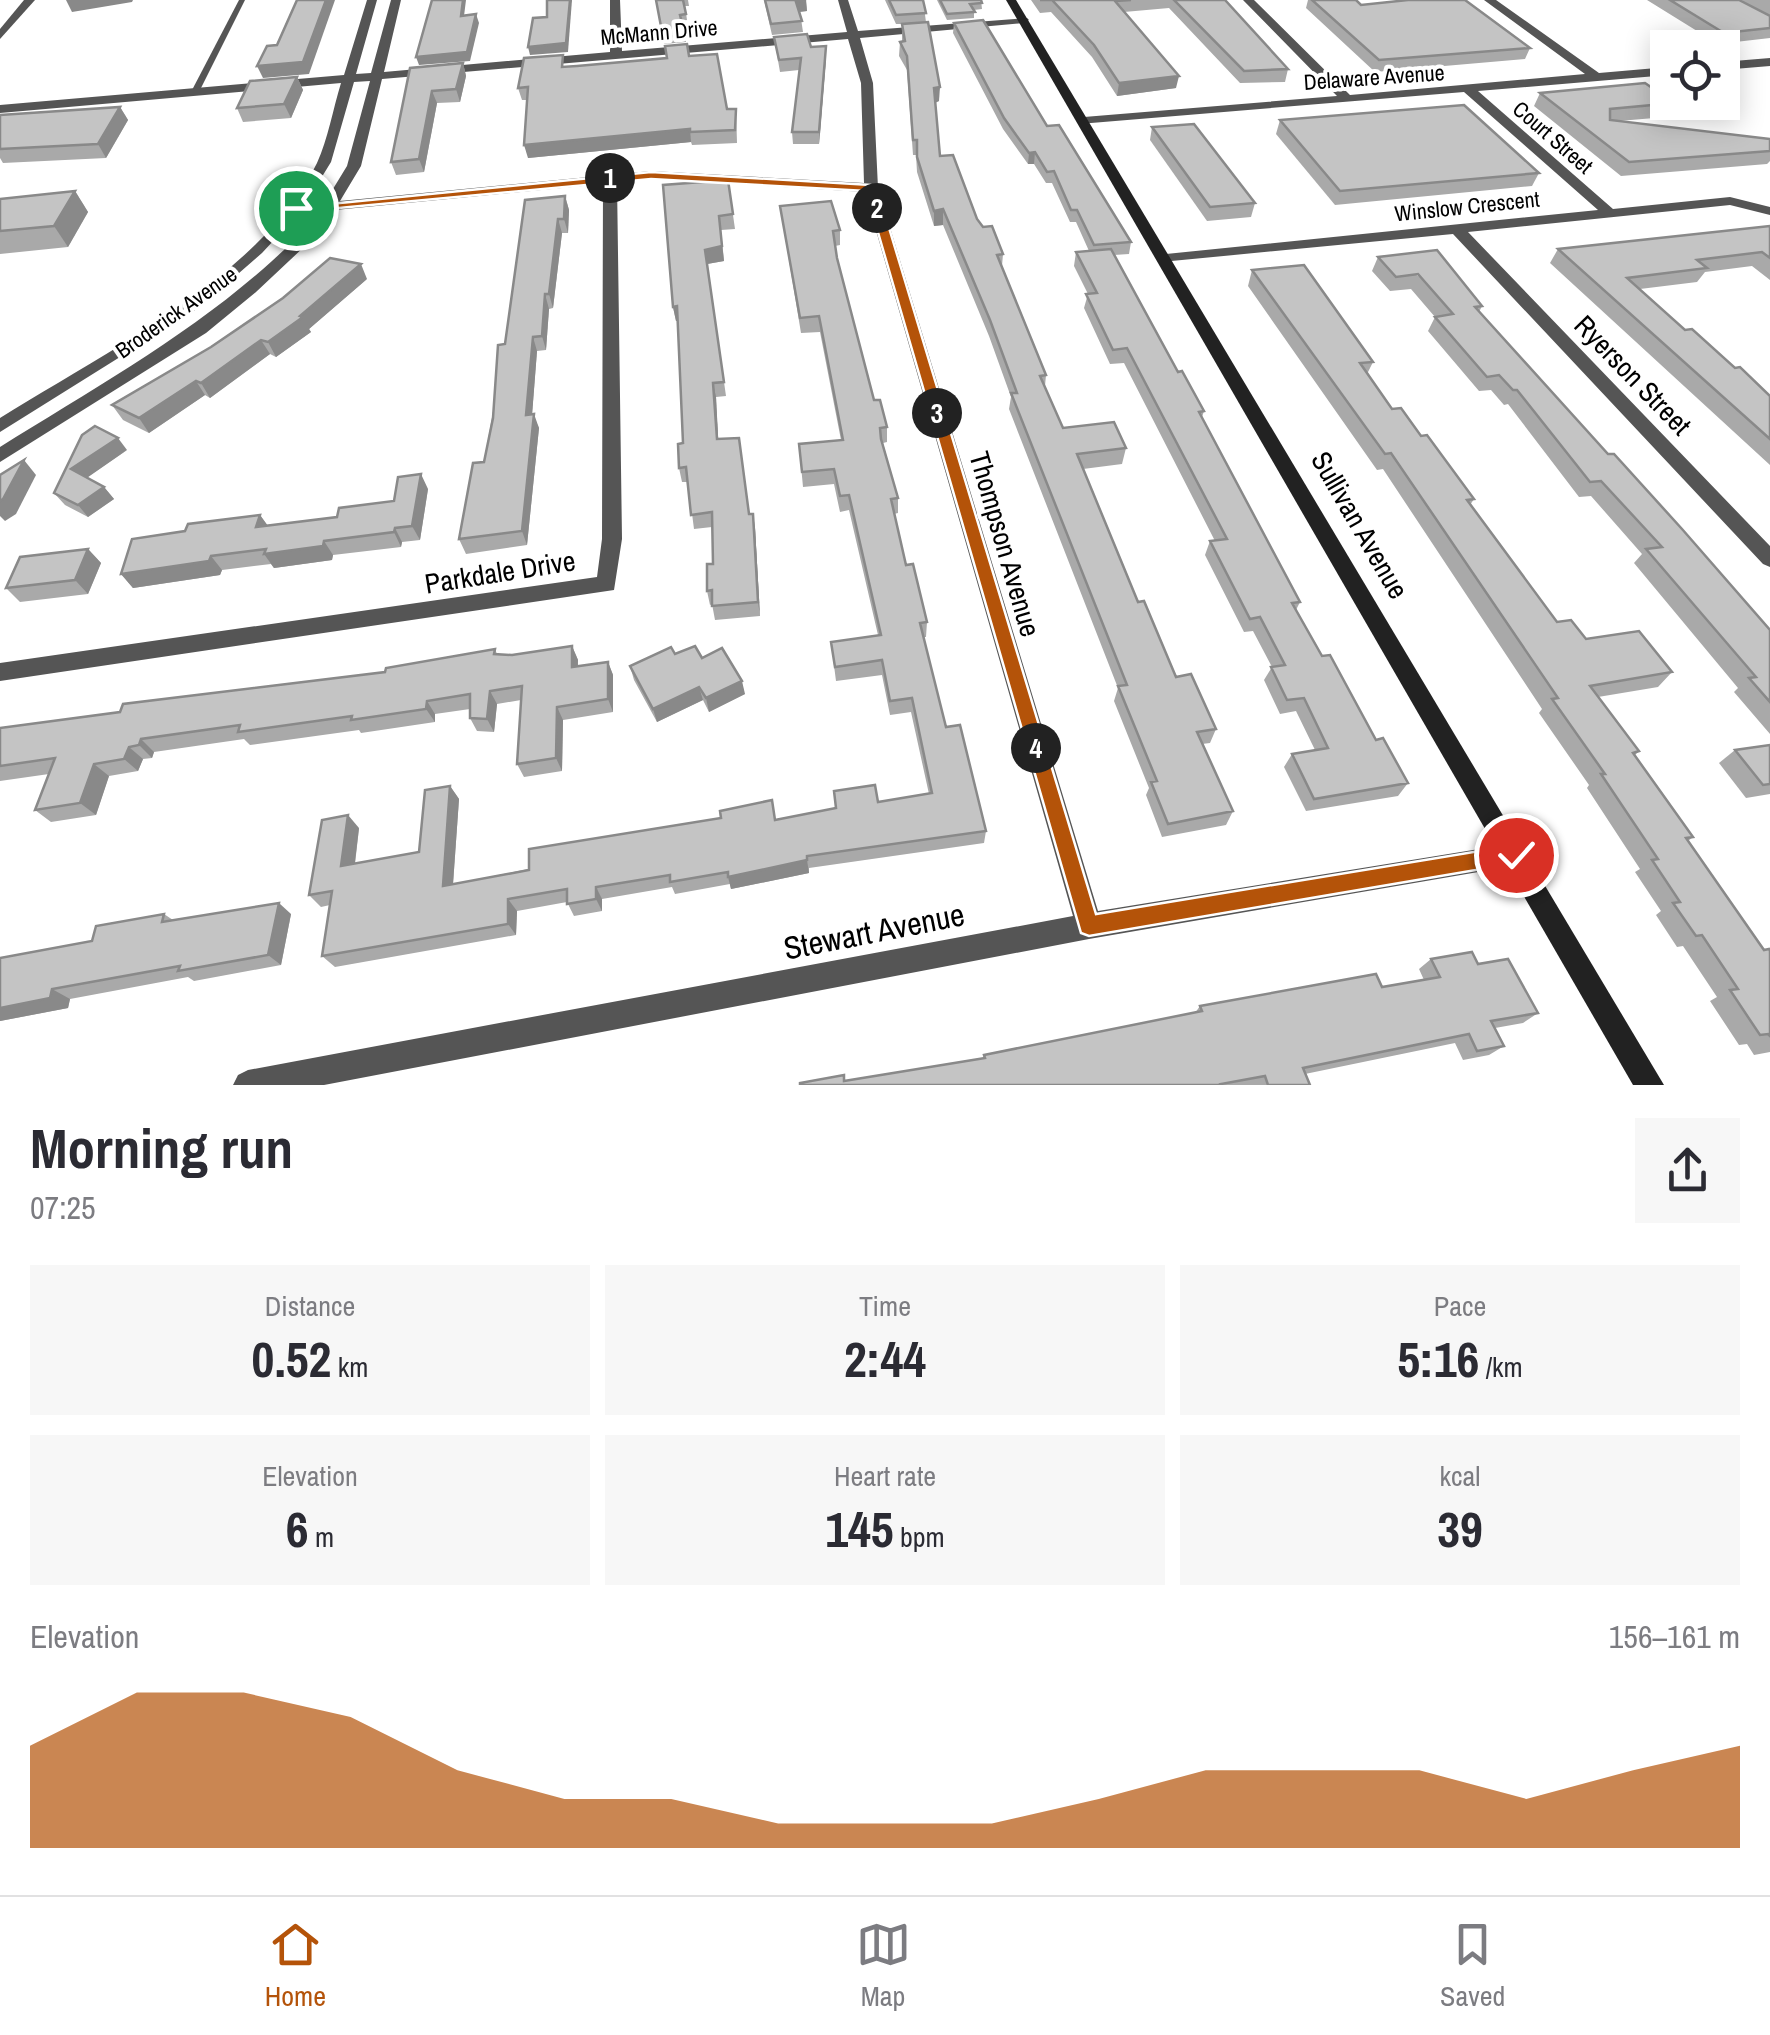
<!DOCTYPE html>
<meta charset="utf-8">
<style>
:root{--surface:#fff;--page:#f7f7f7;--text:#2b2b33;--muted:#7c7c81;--line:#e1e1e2;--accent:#b45309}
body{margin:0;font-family:"Archivo Narrow",sans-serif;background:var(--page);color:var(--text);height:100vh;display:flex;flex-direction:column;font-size:38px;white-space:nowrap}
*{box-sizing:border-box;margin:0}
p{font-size:32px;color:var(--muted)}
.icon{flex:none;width:55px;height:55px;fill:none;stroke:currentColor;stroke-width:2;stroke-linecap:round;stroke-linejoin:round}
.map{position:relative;height:1085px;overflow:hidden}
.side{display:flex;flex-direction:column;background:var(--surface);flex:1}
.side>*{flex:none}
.controls{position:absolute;left:1650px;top:30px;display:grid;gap:20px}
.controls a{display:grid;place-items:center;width:90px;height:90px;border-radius:0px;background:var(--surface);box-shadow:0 5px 25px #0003;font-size:50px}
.pin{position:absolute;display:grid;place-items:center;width:85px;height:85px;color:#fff;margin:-42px;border:5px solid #fff;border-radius:50%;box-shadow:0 2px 10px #0007}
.km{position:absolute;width:50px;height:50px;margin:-25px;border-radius:50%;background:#222;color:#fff;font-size:28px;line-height:50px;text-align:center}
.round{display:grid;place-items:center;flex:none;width:105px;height:105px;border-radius:0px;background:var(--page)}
.head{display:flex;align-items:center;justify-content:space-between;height:170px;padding:0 30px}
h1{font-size:55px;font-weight:700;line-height:75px}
.metrics{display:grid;grid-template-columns:repeat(3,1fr);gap:15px;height:170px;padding:10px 30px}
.metrics div{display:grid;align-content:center;border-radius:0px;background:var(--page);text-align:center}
.metrics b{font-size:50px;font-weight:700}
.metrics small{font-size:28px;font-weight:400}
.metrics p{font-size:28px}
.chart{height:280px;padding:20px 30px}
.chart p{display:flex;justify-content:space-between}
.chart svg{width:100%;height:180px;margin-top:10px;fill:var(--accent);opacity:.7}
.tab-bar{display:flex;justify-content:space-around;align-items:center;height:140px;border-top:2px solid var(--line);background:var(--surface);font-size:28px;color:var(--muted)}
.tab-bar a{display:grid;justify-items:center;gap:5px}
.tab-bar .selected{color:var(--accent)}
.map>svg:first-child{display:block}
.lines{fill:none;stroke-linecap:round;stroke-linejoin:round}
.lane{fill:#555;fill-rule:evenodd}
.street{fill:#555;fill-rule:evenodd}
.secondary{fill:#222;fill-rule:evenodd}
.wall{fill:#a9a9a9}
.shaded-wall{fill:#898989}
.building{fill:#c4c4c4;stroke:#898989;stroke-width:2.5}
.route{fill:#b45309;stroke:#fff;stroke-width:2.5}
.labels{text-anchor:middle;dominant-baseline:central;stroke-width:8;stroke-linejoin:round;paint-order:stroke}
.far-street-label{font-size:22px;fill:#000;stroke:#fff}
.street-label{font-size:28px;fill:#000;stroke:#fff}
.near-street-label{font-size:32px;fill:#000;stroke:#fff}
</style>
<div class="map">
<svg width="1770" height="1085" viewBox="0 0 1770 1085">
<rect width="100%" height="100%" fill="#fff"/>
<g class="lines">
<polygon class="lane" points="239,0 245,0 199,92 192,94 191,92"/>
<g class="street">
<polygon points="24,0 35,0 0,39 0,29"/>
<path d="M367,0H377L356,74L371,73L391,0H401L384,72L610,52V0H620L622,51L847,32L838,0H848L858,31L1027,18L1029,20L1023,23L860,38L873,83L878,188L1098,911L1516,843L1525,846L1529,855L1525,864L1089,939L324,1085H233L238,1075L248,1070L1073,916L865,192L651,179L617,182L622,539L614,590L0,681V663L597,577L602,539L603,184L335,210L322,230L256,292L206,333L0,462V447C93,389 190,335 272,261C289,245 307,231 319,211L313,207L325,202L347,166L370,81L354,82L331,162L301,211L262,253L200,307L0,432V418C102,354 263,275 317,163C328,139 333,109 341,83L0,113V105L344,75ZM848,39L861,83L864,183L651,171L340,201L361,166L382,79Z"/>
<polygon points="1243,0 1254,0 1350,95 1585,74 1484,0 1496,0 1599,73 1668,67 1668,75 1478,91 1613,209 1730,197 1770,207 1770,215 1730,205 1468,232 1770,546 1770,567 1763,564 1453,234 1161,262 1161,256 1166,254 1598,210 1464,92 1079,124 1079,118 1084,117 1337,96"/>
<polygon points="1770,58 1770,66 1722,70 1722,62"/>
</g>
<polygon class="secondary" points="1006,0 1016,0 1664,1085 1633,1085"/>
</g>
<g class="wall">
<polygon points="656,0 688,0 689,6 685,6 687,20 682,21 686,42 664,44"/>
<polygon points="764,0 806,0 807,11 800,12 803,32 772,35"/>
<polygon points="885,0 923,0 926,22 939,101 935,103 940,156 977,219 1003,254 1002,266 1046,375 1045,386 1063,428 1126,448 1122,464 1083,469 1138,602 1176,677 1216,729 1210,743 1202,744 1233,811 1226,825 1162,837 1146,795 1149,788 1114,701 1118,688 1009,409 1011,397 989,336 943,225 934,226 917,172 916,155 913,155 907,70 899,56 900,42 902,41 902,24 906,24 896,24"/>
<polygon points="937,0 981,0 982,9 974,10 974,18 947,20"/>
<polygon points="1031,0 1225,0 1288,69 1285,82 1240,83 1169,8 1124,12 1176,88 1117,96 1092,57 1051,12 1040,13"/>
<polygon points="1308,0 1356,0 1361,5 1530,48 1525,59 1375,72 1306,8"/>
<polygon points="1647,0 1739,0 1754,8 1741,0 1770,0 1770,38 1718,44"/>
<polygon points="954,23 1047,126 1131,242 1129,254 1114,255 1178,372 1204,411 1202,417 1300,602 1296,610 1322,656 1376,740 1408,783 1398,796 1306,811 1284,767 1292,754 1315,750 1296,711 1280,714 1264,680 1272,667 1253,631 1244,632 1205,555 1210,541 1215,541 1124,363 1110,364 1084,308 1088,294 1074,266 1076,252 1089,251 1076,222 1070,222 1052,183 1046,183 1034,164 1028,164 1003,129 953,33"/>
<polygon points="774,37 811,47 826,58 819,144 793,144 792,132 799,70 780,72"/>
<polygon points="689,56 727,109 736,109 737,143 692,145 691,142 528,158 527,100 522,100 518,88 566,67"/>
<polygon points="463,63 466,76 460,102 437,103 424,172 396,175 391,162 410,68"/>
<polygon points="297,77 303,90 291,118 243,122 237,108"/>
<polygon points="1540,93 1674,103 1666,117 1619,121 1770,139 1770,161 1767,164 1621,176 1534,106"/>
<polygon points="120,107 128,120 106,158 3,163 0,158 0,115"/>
<polygon points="1280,120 1539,173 1532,186 1335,205 1276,134"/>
<polygon points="1152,127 1255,203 1251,217 1207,221 1150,140"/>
<polygon points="728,180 735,229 721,230 724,261 707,264 726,396 716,397 718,439 755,528 760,616 715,620 712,604 710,605 707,591 713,564 712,527 694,529 688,482 682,482 679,468 683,443 678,321 676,321 673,307"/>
<polygon points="75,191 88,212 68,247 0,254 0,199"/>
<polygon points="565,196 569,210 568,233 562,233 553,308 549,309 546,350 537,351 532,414 539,428 527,545 466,554 459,539 484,462 505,344"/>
<polygon points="780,206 840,230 840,245 835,246 837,258 874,400 887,427 887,442 883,443 898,498 898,513 894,514 906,565 927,622 926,637 924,637 946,727 986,831 984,843 809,868 809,873 731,889 730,884 675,894 672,887 602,899 602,911 574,916 567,902 517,911 516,935 335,967 322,956 330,905 321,907 309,895 359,828 355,864 419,852 450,786 459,799 453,884 775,820 929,794 911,712 890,715 882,675 836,681 831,642 878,635 849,510 840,512 834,484 803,487 799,444 841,440 820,332 801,333"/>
<polygon points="1770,226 1770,280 1752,266 1705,272 1697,282 1640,289 1685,330 1770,396 1770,465 1550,263 1558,249"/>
<polygon points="1378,257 1482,306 1479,312 1608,454 1770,630 1770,734 1734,692 1738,688 1634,563 1642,554 1591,496 1579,497 1508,404 1504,405 1491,390 1479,391 1428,331 1435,317 1411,289 1390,291 1372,271"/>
<polygon points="1252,270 1373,362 1367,374 1392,409 1421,436 1474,499 1470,505 1557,622 1586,639 1672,672 1658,687 1598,697 1639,751 1635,755 1693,837 1688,841 1764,950 1770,951 1770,1052 1754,1055 1747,1044 1739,1045 1710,1001 1717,997 1683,946 1677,947 1656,915 1661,911 1635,872 1640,869 1587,788 1589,785 1539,713 1542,709 1383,469 1377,470 1248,286"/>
<polygon points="367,279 309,329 311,332 276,357 270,354 210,398 205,395 149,433 123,420 112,405"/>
<polygon points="127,450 86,478 104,487 114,499 88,517 65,505 54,493"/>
<polygon points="428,489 420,540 402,542 401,547 333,555 332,560 274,568 271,564 222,570 220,575 133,588 121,574 185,531 260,515 268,526 337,517 394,501"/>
<polygon points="88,549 101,563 88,594 20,602 6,588"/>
<polygon points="572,646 578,660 578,666 608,662 613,675 613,712 563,720 562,771 524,777 517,764 521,700 497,704 494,732 477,731 470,718 470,709 435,714 435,722 361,733 359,730 250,745 244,739 154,752 152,758 143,759 138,771 109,776 96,815 51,822 35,810 49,774 0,781 0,728 120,712 385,672 495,649 497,654 512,655"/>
<polygon points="675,654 702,658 745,694 709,712 703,700 657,722 634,680 630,666"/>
<polygon points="1770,745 1770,794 1746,798 1719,763 1735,750"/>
<polygon points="164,914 173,920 291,914 281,965 194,981 188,977 70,999 68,1008 0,1021 0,958 92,941"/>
<polygon points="1431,959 1478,964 1538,1013 1523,1023 1495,1028 1504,1046 1489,1055 1463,1060 1455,1043 1305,1074 1310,1085 800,1085 844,1081 983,1058 984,1055 1195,1013 1200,1006 1382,987 1424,980 1419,969"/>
</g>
<g class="shaded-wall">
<polygon points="66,0 133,0 132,2 72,12"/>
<polygon points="326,0 335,0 309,74 263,78 257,66"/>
<polygon points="463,0 466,0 463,24 461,16"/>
<polygon points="570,0 572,0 568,52 530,55 528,47"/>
<polygon points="806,1 807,11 797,12 796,2"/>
<polygon points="476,14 479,23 470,61 419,65 416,57"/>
<polygon points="826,46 826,58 819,144 819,132"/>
<polygon points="463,63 466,76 460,102 456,89"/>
<polygon points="1179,76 1176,88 1117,96 1119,83"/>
<polygon points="297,77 303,90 291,118 284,104"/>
<polygon points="940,87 939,101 934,103 934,88"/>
<polygon points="432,91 437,103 424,172 419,159"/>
<polygon points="120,107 128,120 106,158 98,144"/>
<polygon points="690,129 691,142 528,158 524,145"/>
<polygon points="1035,152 1034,164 1028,164 1029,153"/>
<polygon points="75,191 88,212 68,247 54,226"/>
<polygon points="565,196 569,210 568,233 564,219"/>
<polygon points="943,209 943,225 934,226 934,211"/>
<polygon points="719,216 724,261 707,264 726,396 705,250"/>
<polygon points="558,219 562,233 553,308 549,294"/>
<polygon points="361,264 367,279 309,329 311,332 276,357 268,342"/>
<polygon points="545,294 549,309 546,350 542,336"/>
<polygon points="677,306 680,321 676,321 673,307"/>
<polygon points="533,337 537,351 531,429 526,415"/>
<polygon points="261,340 270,354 210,398 201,383"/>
<polygon points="196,381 205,395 149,433 139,418"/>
<polygon points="713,383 716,397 719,454 717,439"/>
<polygon points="534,414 539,428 527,545 522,531"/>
<polygon points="118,438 127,450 81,482 71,469"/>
<polygon points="24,460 36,475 16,514 5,521 0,516 0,501"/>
<polygon points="421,474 428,489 420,540 412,526"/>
<polygon points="104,487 114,499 88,517 78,505"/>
<polygon points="753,514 755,528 760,616 758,602"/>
<polygon points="260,515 270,529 256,527"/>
<polygon points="395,528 402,542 401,547 394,532"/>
<polygon points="324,541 333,555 332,560 274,568 264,554"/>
<polygon points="88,549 101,563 88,594 75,580"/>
<polygon points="211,556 222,570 220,575 133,588 121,574"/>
<polygon points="572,646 578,660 577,680 572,667"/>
<polygon points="608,662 613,675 613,712 608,699"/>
<polygon points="742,681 745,694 709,712 706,698"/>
<polygon points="699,687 703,700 657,722 653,709"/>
<polygon points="490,691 497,704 494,732 487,719"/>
<polygon points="427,701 435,714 435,722 426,709"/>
<polygon points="557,707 563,720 562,771 556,758"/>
<polygon points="141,739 154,752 152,758 139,745"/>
<polygon points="129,747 143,759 138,771 124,759"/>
<polygon points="94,764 109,776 96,815 80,803"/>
<polygon points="450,786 459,799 452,898 443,886"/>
<polygon points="348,815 359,828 353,878 341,866"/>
<polygon points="807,860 809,873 731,889 728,877"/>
<polygon points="596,887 602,899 602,911 596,899"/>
<polygon points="508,899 517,911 516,935 508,924"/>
<polygon points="279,903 291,914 281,965 268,955"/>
<polygon points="52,989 70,999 68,1008 0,1021 0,1008"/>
</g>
<g class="building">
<polygon points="297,0 326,0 303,62 257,66 267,46 277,45"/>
<polygon points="432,0 463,0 461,16 476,14 467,52 416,57"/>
<polygon points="547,0 570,0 566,43 528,47 533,18 547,17"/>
<polygon points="656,0 683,0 686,14 680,15 685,35 663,37"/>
<polygon points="765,0 806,0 796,2 802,21 771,24"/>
<polygon points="889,0 923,0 926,13 896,15"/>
<polygon points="940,0 981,0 982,3 970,4 975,12 947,14"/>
<polygon points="1040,0 1131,0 1115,1 1179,76 1119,83 1094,45 1052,0"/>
<polygon points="1174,0 1225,0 1288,69 1244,71"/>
<polygon points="1312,0 1356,0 1361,5 1408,0 1465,0 1530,48 1379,60"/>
<polygon points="1670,0 1739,0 1770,16 1770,28 1724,33"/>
<polygon points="983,20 1047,126 1059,125 1131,242 1094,245 1077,210 1071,210 1054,171 1047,172 1035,152 1029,153 1004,118 954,23"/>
<polygon points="928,22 940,87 934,88 940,156 953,155 977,219 983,227 992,226 1003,254 997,255 1046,375 1040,376 1063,428 1114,422 1126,448 1077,454 1138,602 1144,601 1176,677 1191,674 1216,729 1197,732 1233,811 1168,824 1151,782 1157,781 1118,686 1127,685 1011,393 1017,393 990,320 943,209 934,211 917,157 917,140 913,140 907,56 900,42 905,41 902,24"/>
<polygon points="807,34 811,47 826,46 819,132 792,132 801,58 779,60 774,37"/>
<polygon points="687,44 689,56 717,54 727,109 736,109 735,130 690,132 690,129 524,145 528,87 518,88 524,58 563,55 562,67 577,66 667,58 665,46"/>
<polygon points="463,63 456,89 432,91 419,159 391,162 410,68"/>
<polygon points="297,77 284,104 237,108 250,81"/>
<polygon points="1645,83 1668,99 1668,102 1674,103 1610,109 1610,120 1770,139 1770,151 1629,162 1540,93"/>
<polygon points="1464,105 1539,173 1340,191 1280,120"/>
<polygon points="120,107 98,144 0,149 0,115"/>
<polygon points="1194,124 1255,203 1210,207 1152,127"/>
<polygon points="728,180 733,214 719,216 722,246 705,250 724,382 713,383 717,439 739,438 749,514 753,514 758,602 712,606 712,590 707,591 707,564 713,564 712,512 691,515 686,467 679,468 678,444 683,443 677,306 673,307 663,185"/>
<polygon points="75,191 54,226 0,231 0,199"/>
<polygon points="565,196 564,219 558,219 549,294 545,294 542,336 533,337 526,415 534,414 522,531 459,539 473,463 484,462 493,418 498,345 505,344 525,200"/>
<polygon points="831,201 840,230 833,231 837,258 874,400 880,400 887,427 880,428 881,439 898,498 891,499 906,565 913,564 927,622 920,623 946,727 960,725 986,831 807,856 807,860 728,877 728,872 670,882 670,875 596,887 596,899 567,904 567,889 508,899 508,924 322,956 332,891 309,895 322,820 348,815 341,866 419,852 425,790 450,786 443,886 529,870 529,849 721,818 720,811 772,800 775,820 836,808 834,791 875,785 878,802 932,793 912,698 890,701 882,660 835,667 831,642 881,635 849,495 840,496 834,469 802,472 799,444 843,440 819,316 800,318 780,206"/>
<polygon points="1770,226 1770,258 1762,252 1697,260 1707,268 1627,278 1685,330 1692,329 1735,368 1740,367 1770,396 1770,439 1558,249"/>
<polygon points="1111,249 1178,372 1182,371 1204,411 1199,412 1300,602 1292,603 1322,656 1330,655 1376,740 1383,738 1408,783 1314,799 1292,754 1328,748 1304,698 1287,700 1271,667 1285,665 1260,617 1250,619 1210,541 1227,539 1127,348 1113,350 1086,294 1097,293 1076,252"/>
<polygon points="1437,250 1482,306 1475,307 1608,454 1614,454 1682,529 1770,630 1770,702 1749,678 1756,677 1646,549 1662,547 1601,481 1590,482 1517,390 1513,390 1499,375 1487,377 1435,317 1453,314 1418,274 1396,277 1378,257"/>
<polygon points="330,258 361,264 300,316 303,317 268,342 261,340 201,383 196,381 139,418 112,405 211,347 283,298"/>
<polygon points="1304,265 1373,362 1360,363 1392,409 1401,408 1421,436 1427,435 1474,499 1467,500 1557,622 1571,620 1586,639 1639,631 1672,672 1590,686 1639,751 1633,753 1693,837 1686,838 1764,950 1769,949 1770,951 1770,1036 1768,1034 1760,1035 1730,990 1738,989 1702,935 1696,936 1673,903 1680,902 1652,860 1658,859 1601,774 1605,774 1552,699 1558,698 1391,453 1385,454 1252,270"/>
<polygon points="95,426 118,438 71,469 104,487 78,505 54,493 82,435"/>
<polygon points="24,460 3,499 0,501 0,475"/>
<polygon points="421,474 412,526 395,528 394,532 324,541 323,546 264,554 266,549 211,556 209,561 121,574 132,539 185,531 188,524 260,515 256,527 337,517 339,508 394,501 398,477"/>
<polygon points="88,549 75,580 6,588 20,557"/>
<polygon points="572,646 572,667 608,662 608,699 557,707 556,758 517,764 522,686 490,691 487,719 470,718 470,694 427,701 426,709 351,720 352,716 238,732 240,725 141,739 139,745 129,747 124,759 94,764 80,803 35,810 55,758 0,766 0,728 120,712 123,704 385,672 386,668 495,649 494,654 512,655"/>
<polygon points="695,646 702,658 722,648 742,681 706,698 699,687 653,709 630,666 671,647 675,654"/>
<polygon points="1770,745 1770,784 1763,785 1735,750"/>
<polygon points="279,903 268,955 178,971 180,966 52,989 50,998 0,1008 0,958 92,941 96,926 164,914 162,922"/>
<polygon points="1472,952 1478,964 1508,959 1538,1013 1491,1021 1504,1046 1477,1051 1469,1034 1303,1068 1310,1085 1268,1085 1265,1076 1221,1084 1222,1085 800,1085 800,1083 844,1075 844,1081 985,1058 984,1055 1202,1011 1200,1006 1376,974 1382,987 1440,977 1431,959"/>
</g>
<polygon class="route" points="651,172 871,185 877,188 1096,914 1516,845 1523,848 1526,855 1523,862 1089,936 1081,933 866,191 651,179 296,212 290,208"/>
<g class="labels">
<g class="far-street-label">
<text transform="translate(659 32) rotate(-5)">McMann Drive</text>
<text transform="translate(1374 77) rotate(-4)">Delaware Avenue</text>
<text transform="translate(1553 137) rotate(41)">Court Street</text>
<text transform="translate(1467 206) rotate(-6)">Winslow Crescent</text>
<text transform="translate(176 312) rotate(-35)">Broderick Avenue</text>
</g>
<g class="street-label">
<text transform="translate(1633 375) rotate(46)">Ryerson Street</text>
<text transform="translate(1360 525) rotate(60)">Sullivan Avenue</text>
<text transform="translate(1005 544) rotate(74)">Thompson Avenue</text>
<text transform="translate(500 572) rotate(-9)">Parkdale Drive</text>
</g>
<g class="near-street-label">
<text transform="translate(874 931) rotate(-11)">Stewart Avenue</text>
</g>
</g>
</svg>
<div class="controls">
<a><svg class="icon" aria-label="locate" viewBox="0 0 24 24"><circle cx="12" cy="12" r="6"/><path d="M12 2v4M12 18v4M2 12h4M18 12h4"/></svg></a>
</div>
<div class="pin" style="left:296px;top:208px;background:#1e9e55"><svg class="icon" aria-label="arrive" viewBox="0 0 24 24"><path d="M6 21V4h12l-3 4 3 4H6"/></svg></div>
<div class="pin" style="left:1516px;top:855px;background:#d93025"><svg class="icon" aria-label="check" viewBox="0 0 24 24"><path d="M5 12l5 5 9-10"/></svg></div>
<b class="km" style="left:610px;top:178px">1</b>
<b class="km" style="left:877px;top:208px">2</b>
<b class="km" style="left:937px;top:413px">3</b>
<b class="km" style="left:1036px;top:748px">4</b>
</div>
<section class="side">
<div class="head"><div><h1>Morning run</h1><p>07:25</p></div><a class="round"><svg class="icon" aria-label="share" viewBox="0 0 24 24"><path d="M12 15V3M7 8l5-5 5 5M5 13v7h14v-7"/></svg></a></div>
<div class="metrics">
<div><p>Distance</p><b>0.52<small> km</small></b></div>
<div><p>Time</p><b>2:44</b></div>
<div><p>Pace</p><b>5:16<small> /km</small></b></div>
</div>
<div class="metrics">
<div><p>Elevation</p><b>6<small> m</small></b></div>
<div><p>Heart rate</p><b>145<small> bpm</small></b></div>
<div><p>kcal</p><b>39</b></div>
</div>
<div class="chart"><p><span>Elevation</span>156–161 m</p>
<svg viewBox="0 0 160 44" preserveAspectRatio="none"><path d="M0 44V19L10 6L20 6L30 12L40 25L50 32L60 32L70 38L80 38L90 38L100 32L110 25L120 25L130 25L140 32L150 25L160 19V44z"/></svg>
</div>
</section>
<nav class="tab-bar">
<a class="selected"><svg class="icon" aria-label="home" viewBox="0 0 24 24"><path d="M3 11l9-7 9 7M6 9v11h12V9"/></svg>Home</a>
<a><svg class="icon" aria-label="map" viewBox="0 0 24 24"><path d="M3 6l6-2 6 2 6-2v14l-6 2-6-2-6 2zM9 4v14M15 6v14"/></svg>Map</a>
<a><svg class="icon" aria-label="saved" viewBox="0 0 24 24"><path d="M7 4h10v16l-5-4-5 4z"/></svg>Saved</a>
</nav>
